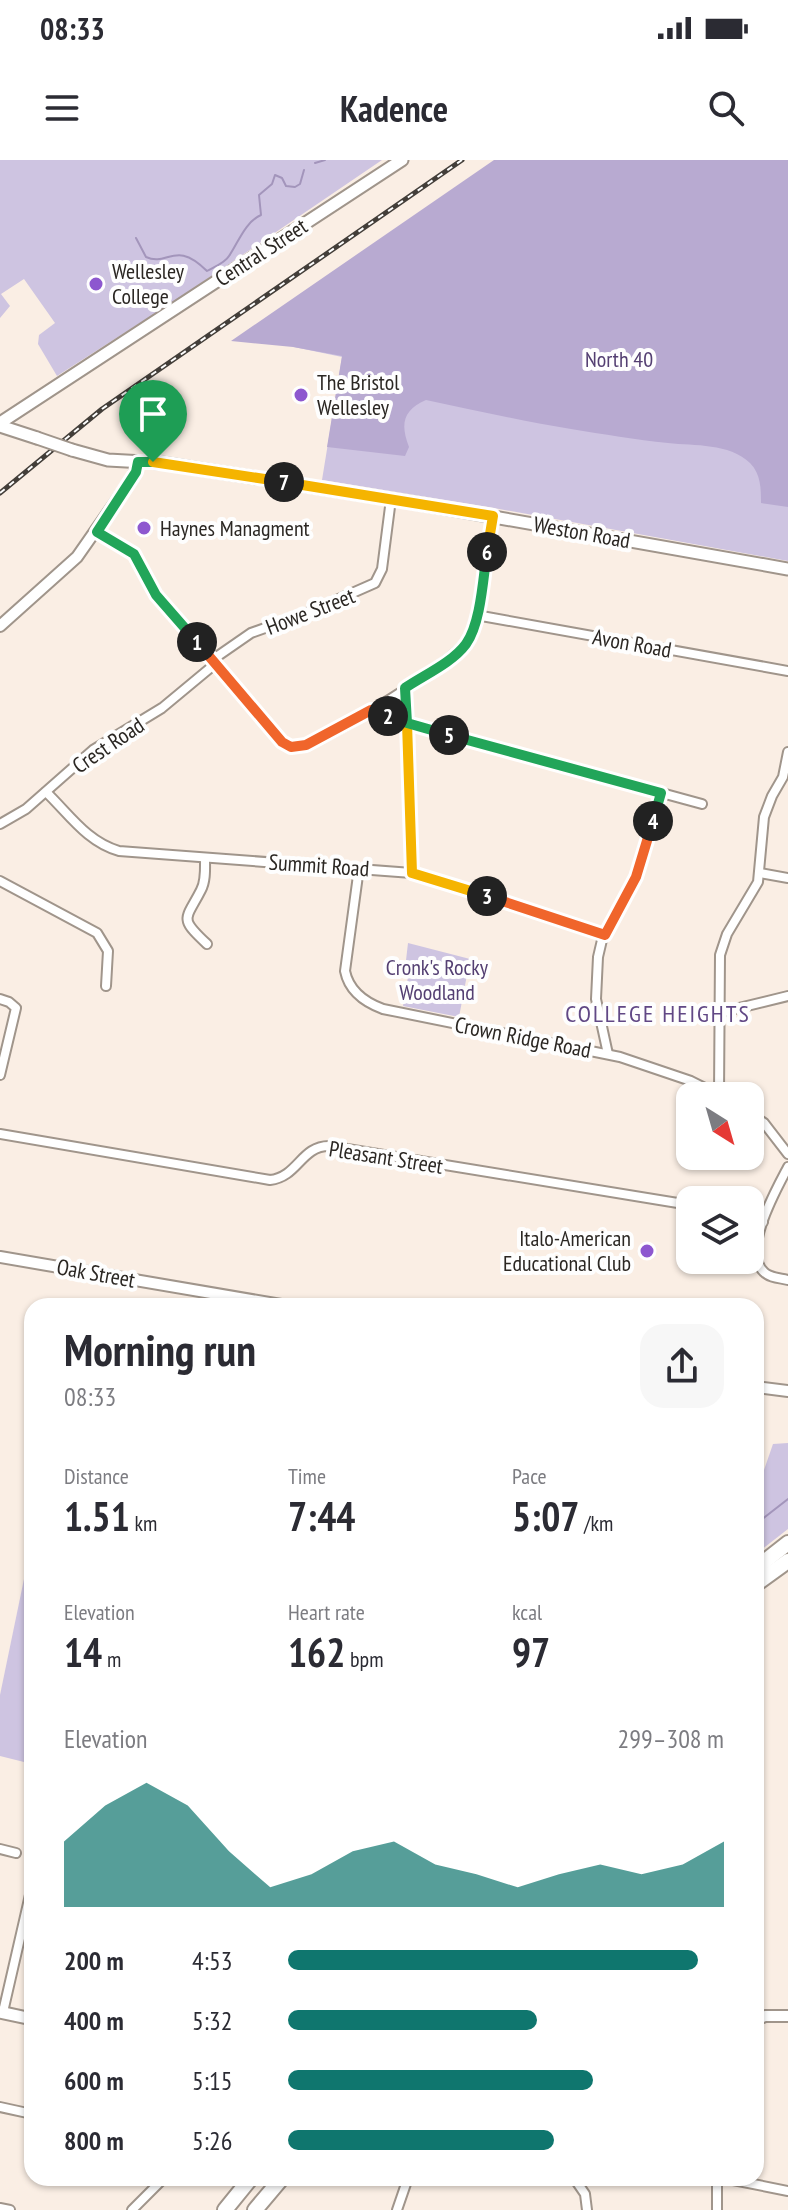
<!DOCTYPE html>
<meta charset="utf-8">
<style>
:root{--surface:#fff;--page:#f7f7f7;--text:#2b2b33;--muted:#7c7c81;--accent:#0f766e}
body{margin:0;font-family:"PT Sans Narrow",sans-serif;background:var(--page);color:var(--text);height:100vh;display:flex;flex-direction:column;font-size:30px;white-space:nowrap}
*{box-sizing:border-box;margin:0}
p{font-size:26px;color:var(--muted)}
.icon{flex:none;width:44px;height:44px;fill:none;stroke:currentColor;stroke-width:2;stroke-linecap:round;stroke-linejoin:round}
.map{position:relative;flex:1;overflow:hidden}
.details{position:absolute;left:24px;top:1138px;width:740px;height:888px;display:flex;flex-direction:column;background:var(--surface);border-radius:24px;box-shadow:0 2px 6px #0004}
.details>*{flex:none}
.needle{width:52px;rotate:143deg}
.fabs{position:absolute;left:676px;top:922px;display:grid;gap:16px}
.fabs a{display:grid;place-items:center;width:88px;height:88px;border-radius:16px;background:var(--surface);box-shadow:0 2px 6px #0004;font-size:40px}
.pin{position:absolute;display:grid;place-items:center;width:68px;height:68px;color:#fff;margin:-82px -34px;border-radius:50% 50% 50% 0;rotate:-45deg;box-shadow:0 0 8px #0007}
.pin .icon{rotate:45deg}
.km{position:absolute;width:40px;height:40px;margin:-20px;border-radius:50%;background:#222;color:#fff;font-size:22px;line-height:40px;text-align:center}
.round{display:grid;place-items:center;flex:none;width:84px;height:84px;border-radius:24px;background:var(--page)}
.headline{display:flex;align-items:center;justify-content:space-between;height:136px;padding:0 40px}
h1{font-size:44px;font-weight:600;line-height:60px}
.stats{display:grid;grid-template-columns:repeat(3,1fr);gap:12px;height:136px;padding:8px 40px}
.stats div{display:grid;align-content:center}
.stats b{font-size:40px;font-weight:600}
.stats small{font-size:22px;font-weight:400}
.stats p{font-size:22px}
.chart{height:224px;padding:16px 40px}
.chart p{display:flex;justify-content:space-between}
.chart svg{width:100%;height:144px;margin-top:8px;fill:var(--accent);opacity:.7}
ul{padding:0 40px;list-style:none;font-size:26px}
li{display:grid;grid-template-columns:128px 96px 1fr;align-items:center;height:60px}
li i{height:20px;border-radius:10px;background:var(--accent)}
.status{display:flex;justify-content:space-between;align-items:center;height:56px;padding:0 40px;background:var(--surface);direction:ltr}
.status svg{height:22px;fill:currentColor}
header{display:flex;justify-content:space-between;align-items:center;height:104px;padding:0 40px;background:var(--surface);font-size:36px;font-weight:600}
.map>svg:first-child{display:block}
.green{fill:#cec4e1}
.forest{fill:#b8aad1}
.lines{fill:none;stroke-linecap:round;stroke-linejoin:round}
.stream{stroke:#a395bb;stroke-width:2}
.minor-casing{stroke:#a0958b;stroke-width:12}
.tertiary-casing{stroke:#a0958b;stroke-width:14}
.secondary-casing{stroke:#a0958b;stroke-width:15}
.trunk-casing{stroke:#a0958b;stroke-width:18}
.minor{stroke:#fff;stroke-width:8}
.tertiary{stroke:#fff;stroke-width:10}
.secondary{stroke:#fff;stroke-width:11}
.trunk{stroke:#fff;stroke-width:14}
.rail-casing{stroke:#433e39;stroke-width:5}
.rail{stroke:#fefefe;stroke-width:2;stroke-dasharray:6;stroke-linecap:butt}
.secondary-bridge-casing{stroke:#a0958b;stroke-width:15;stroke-linecap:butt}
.secondary-bridge{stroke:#fff;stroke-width:11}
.split-1-casing{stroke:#fff;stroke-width:16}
.split-2-casing{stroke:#fff;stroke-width:16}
.split-3-casing{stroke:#fff;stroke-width:16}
.split-4-casing{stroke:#fff;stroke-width:16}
.split-5-casing{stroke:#fff;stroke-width:16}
.split-6-casing{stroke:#fff;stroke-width:16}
.split-7-casing{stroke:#fff;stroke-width:16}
.split-8-casing{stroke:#fff;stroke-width:16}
.split-1{stroke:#22a559;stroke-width:10}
.split-2{stroke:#f0652b;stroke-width:10}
.split-3{stroke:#f5b400;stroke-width:10}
.split-4{stroke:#f0652b;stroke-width:10}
.split-5{stroke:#22a559;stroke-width:10}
.split-6{stroke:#22a559;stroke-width:10}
.split-7{stroke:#f5b400;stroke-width:10}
.split-8{stroke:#f5b400;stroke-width:10}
.poi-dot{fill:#8d57cf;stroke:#fefefe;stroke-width:3}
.labels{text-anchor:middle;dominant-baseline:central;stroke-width:8;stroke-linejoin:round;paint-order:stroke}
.street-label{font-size:22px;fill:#2b2723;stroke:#fefefe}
.poi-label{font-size:22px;fill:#2b2723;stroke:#fefefe;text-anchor:start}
.park-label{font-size:22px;fill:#543f72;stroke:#fefefe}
.neighbourhood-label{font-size:24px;letter-spacing:2px;fill:#614885;stroke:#fefefe}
</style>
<div class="status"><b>08:33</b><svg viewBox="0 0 49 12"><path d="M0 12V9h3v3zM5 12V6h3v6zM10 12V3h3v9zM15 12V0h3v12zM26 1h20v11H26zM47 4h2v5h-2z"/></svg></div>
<header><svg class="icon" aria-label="menu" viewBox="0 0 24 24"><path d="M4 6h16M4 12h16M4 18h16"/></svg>Kadence<svg class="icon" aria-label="search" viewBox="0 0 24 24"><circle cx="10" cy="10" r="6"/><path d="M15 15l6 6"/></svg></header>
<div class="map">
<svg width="788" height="2050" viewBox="0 0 788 2050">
<rect width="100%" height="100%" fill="#faeee4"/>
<g class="green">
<polygon points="0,0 382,0 182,136 57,216 38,184 39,175 55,163 24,119 1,134 10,146 0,158"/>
<polygon points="788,0 788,401 488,347 322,320 342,197 294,187"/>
<polygon points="408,783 470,799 459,857 403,846 408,817 405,809"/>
<polygon points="788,1283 788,1369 756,1394 756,1333 773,1284"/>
<polygon points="24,1419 32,1424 32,1604 0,1596 0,1535"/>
</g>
<path class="forest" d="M494,0H788V347L761,343C761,329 761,314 750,303C729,283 695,286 668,283C636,280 603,274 571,269C522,261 474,250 426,240C403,250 400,264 409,287L405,296L327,287L342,196L293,187L231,181Z"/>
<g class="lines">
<g class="stream">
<polyline points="315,3 325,0"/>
<path d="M136,78L146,97C168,107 175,79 207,111C214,107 225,103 229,96C238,83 245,62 261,55L259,35L272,24L275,15L282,18L286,26L295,27L300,24L304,10"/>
<polyline points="756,1364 788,1339"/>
</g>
<defs>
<g id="minor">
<path d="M97,372L134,394L154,432L169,451L282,582L297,588C328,580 457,503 470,476C482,450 488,387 493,356"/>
<polyline points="476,455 788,511"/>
<polyline points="212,500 251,473 307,453 375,423 382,409 391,339"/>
<polyline points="405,528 412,713"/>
<polyline points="371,550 416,566 702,644"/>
<path d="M46,632C69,654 87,682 119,691L412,713L605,775"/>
<polyline points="0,664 26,649 93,590 162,548 215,504"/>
<path d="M205,698C205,708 206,721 201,730C186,760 178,757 207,784"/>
<path d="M359,708L345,811C349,831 364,842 383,849L620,897L691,921L721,936"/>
<polyline points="760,713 788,718"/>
<polyline points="0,721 97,773 108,791 106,826"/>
<polyline points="0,839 9,842 16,848 0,915"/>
<polyline points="718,853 788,836"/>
<polyline points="608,894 596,839 598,797 602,780 637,713 661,633"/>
<polyline points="719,934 720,795 727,774 758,722 764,657 772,636 783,617 788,592"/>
<polyline points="750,953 764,963 788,994"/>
<path d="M0,974L270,1020C298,1017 301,986 329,986L690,1045"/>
<path d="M788,1007C777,1028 741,1091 764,1112C770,1118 780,1118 788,1120"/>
<polyline points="750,1059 763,1062"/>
<polyline points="0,1689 16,1693"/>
<polyline points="3,1852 32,1726"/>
<polyline points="0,1947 32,1954"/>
<polyline points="574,2018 585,2034 587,2050"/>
<polyline points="717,2018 717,2050"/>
<polyline points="723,2018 788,2031"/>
<polyline points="0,2048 10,2050"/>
<polyline points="132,2050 164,2018"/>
<polyline points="397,2050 408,2018"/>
</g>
<g id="tertiary">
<polyline points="0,466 77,397 133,317 138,302"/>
<polyline points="0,1097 287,1146"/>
<polyline points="756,1227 788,1231"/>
<polyline points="756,1860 765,1856 788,1856"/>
</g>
<g id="secondary">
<polyline points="0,263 402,0"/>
<polyline points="0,266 37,278"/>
<polyline points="72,290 108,300 162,303 409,342 788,409"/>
<polyline points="0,1852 32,1859"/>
</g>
<g id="trunk">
<polyline points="756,1408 788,1383"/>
<polyline points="756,1424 788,1401"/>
<polyline points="225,2050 251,2018"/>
<polyline points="255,2050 282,2018"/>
</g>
</defs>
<use href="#minor" class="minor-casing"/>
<use href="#tertiary" class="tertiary-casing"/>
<use href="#secondary" class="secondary-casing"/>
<use href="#trunk" class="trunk-casing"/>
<use href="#minor" class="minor"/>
<use href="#tertiary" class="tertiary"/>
<use href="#secondary" class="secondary"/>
<use href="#trunk" class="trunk"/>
<defs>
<polyline id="rail" points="0,333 102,249 462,0"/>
</defs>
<use href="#rail" class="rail-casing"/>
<use href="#rail" class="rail"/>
<defs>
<polyline id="secondary-bridge" points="37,278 72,290"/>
</defs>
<use href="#secondary-bridge" class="secondary-bridge-casing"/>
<use href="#secondary-bridge" class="secondary-bridge"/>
</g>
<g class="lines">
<defs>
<polyline id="split-1" points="153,302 138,302 136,312 97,372 134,394 156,435 197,482"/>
<polyline id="split-2" points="197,482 282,582 291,587 306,585 371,550 388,556"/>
<polyline id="split-3" points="388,556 407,563 412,713 487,736"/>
<polyline id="split-4" points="487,736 605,775 636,717 653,661"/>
<polyline id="split-5" points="449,575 661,633 653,661"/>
<path id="split-6" d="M449,575L407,563L405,528C424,515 452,503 466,484C481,463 483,418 487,392"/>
<polyline id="split-7" points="284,322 493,356 487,392"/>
<polyline id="split-8" points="153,302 284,322"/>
</defs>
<use href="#split-1" class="split-1-casing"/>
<use href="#split-2" class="split-2-casing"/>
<use href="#split-3" class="split-3-casing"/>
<use href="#split-4" class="split-4-casing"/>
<use href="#split-5" class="split-5-casing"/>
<use href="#split-6" class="split-6-casing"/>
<use href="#split-7" class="split-7-casing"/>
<use href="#split-8" class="split-8-casing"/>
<use href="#split-1" class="split-1"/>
<use href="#split-2" class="split-2"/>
<use href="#split-3" class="split-3"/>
<use href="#split-4" class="split-4"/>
<use href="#split-5" class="split-5"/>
<use href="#split-6" class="split-6"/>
<use href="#split-7" class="split-7"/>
<use href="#split-8" class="split-8"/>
</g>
<g class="poi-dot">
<circle cx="96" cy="124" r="8"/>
<circle cx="301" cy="235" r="8"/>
<circle cx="144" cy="368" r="8"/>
<circle cx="647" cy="1091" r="8"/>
</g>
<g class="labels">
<g class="street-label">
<text transform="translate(261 92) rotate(-33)">Central Street</text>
<text transform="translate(582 372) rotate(10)">Weston Road</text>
<text transform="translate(310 451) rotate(-21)">Howe Street</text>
<text transform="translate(632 483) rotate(10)">Avon Road</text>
<text transform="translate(108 585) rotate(-34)">Crest Road</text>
<text transform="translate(319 705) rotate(4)">Summit Road</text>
<text transform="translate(523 877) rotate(11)">Crown Ridge Road</text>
<text transform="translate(386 997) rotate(9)">Pleasant Street</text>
<text transform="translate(96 1113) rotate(10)">Oak Street</text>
</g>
<g class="poi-label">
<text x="112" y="111">Wellesley<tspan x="112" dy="25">College</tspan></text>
<text x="317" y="222">The Bristol<tspan x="317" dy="25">Wellesley</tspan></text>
<text x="160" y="368">Haynes Managment</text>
<text x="631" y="1078" text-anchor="end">Italo-American<tspan x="631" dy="25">Educational Club</tspan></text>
</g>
<g class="park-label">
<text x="619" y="199">North 40</text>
<text x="437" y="807">Cronk's Rocky<tspan x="437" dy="25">Woodland</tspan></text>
</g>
<g class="neighbourhood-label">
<text x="658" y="853">COLLEGE HEIGHTS</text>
</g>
</g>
</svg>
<div class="fabs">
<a><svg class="needle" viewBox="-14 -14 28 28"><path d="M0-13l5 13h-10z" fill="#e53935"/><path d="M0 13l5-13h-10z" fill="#7c7c81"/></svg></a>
<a><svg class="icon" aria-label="layers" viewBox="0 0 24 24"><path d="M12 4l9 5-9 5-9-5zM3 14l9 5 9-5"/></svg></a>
</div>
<div class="pin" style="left:153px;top:302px;background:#1e9e55"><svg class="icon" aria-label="arrive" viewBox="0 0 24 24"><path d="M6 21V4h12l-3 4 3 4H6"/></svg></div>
<b class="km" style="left:197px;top:482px">1</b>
<b class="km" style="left:388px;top:556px">2</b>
<b class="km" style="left:487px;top:736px">3</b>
<b class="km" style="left:653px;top:661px">4</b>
<b class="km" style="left:449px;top:575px">5</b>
<b class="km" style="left:487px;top:392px">6</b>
<b class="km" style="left:284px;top:322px">7</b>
<section class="details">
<div class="headline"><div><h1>Morning run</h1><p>08:33</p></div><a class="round"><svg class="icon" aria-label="share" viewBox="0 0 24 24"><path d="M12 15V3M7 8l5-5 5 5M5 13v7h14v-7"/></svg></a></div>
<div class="stats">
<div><p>Distance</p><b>1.51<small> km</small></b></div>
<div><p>Time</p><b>7:44</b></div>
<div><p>Pace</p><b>5:07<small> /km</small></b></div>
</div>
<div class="stats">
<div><p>Elevation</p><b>14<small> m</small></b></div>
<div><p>Heart rate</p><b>162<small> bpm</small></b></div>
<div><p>kcal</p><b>97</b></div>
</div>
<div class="chart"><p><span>Elevation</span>299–308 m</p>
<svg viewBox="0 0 160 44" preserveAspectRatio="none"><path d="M0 44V24L10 13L20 6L30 13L40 27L50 38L60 34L70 27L80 24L90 31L100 34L110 38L120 34L130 31L140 34L150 31L160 24V44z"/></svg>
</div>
<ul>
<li><b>200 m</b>4:53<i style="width:94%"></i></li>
<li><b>400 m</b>5:32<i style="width:57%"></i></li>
<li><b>600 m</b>5:15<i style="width:70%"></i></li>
<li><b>800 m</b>5:26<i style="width:61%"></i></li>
</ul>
</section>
</div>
